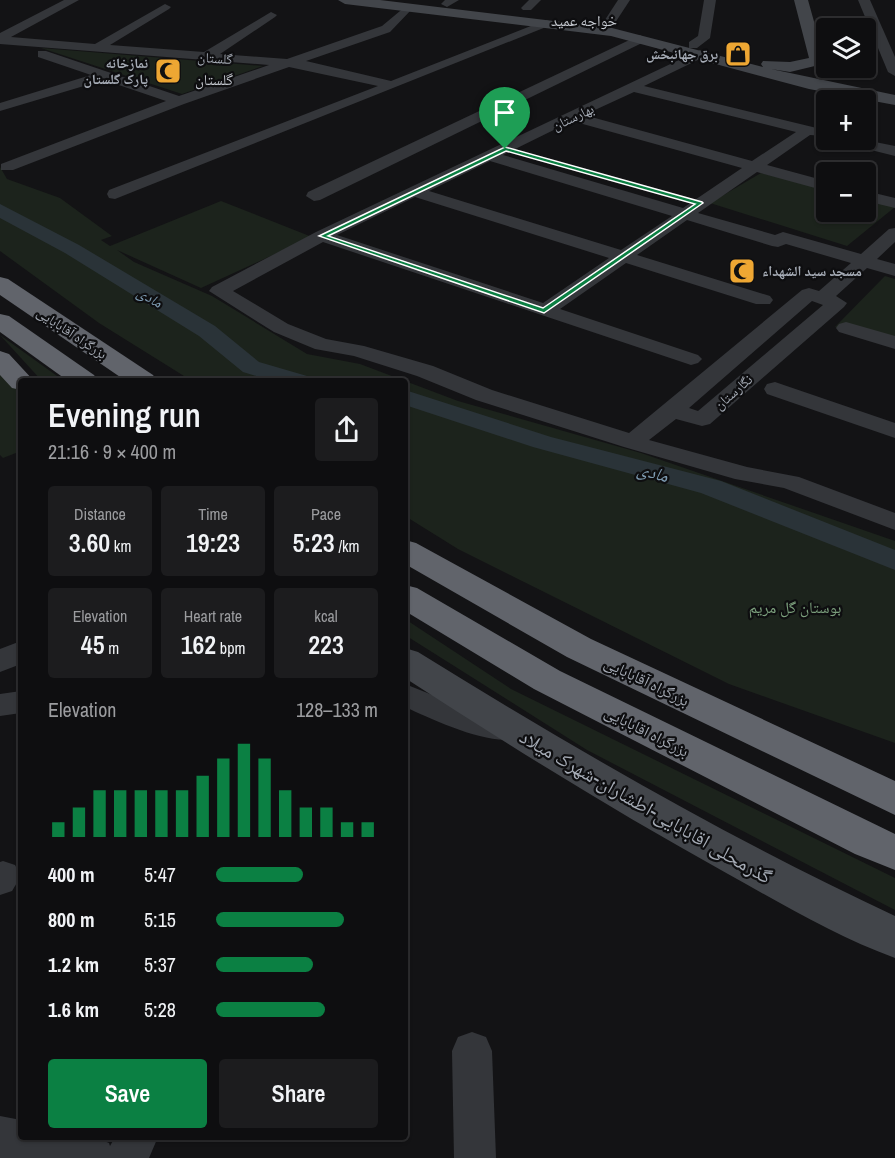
<!DOCTYPE html>
<meta charset="utf-8">
<style>
:root{--surface:#0e0e10;--page:#1c1c1e;--text:#f1f3f6;--muted:#9b9c9f;--line:#2e2e30;--accent:#0b8043}
body{margin:0;font-family:"Archivo Narrow","Noto Naskh Arabic",sans-serif;background:var(--page);color:var(--text);height:100vh;display:flex;flex-direction:column;font-size:22px;white-space:nowrap}
*{box-sizing:border-box;margin:0}
p{font-size:20px;color:var(--muted)}
.icon{flex:none;width:33px;height:33px;fill:none;stroke:currentColor;stroke-width:2;stroke-linecap:round;stroke-linejoin:round}
.map{position:relative;flex:1;overflow:hidden}
.side{position:absolute;left:18px;top:378px;width:390px;height:762px;display:flex;flex-direction:column;background:var(--surface);border-radius:6px;box-shadow:0 2px 4px #0004,0 0 0 2px var(--line)}
.side>*{flex:none}
.tools{position:absolute;left:816px;top:18px;display:grid;gap:12px}
.tools a{display:grid;place-items:center;width:60px;height:60px;border-radius:6px;background:var(--surface);box-shadow:0 2px 4px #0004,0 0 0 2px var(--line);font-size:30px}
.pin{position:absolute;display:grid;place-items:center;width:51px;height:51px;color:#fff;margin:-62px -26px;border-radius:50% 50% 50% 0;rotate:-45deg;box-shadow:0 0 6px #0007}
.pin .icon{rotate:45deg}
.round{display:grid;place-items:center;flex:none;width:63px;height:63px;border-radius:6px;background:var(--page)}
.head{display:flex;align-items:center;justify-content:space-between;height:102px;padding:0 30px}
h1{font-size:33px;font-weight:600;line-height:45px}
.metrics{display:grid;grid-template-columns:repeat(3,1fr);gap:9px;height:102px;padding:6px 30px}
.metrics div{display:grid;align-content:center;border-radius:6px;background:var(--page);text-align:center}
.metrics b{font-size:26px;font-weight:600}
.metrics small{font-size:16px;font-weight:400}
.metrics p{font-size:16px}
.chart{height:168px;padding:12px 30px}
.chart p{display:flex;justify-content:space-between}
.chart svg{width:100%;height:108px;margin-top:6px;stroke:var(--accent);stroke-width:6}
.primary-button{display:flex;gap:12px;margin-top:auto;padding:12px 30px}
.primary-button a{flex:1;height:69px;border-radius:6px;background:var(--accent);color:#fff;font-size:24px;font-weight:600;line-height:69px;text-align:center}
.primary-button a+a{background:var(--page);color:var(--text)}
ul{padding:0 30px;list-style:none;font-size:20px}
li{display:grid;grid-template-columns:96px 72px 1fr;align-items:center;height:45px}
li i{height:15px;border-radius:8px;background:var(--accent)}
.map>svg:first-child{display:block}
.green{fill:#1c231c}
.lines{fill:none;stroke-linecap:round;stroke-linejoin:round}
.canal{fill:#2a3338;fill-rule:evenodd}
.street{fill:#34363a;fill-rule:evenodd}
.secondary{fill:#42454a;fill-rule:evenodd}
.highway{fill:#61646b;fill-rule:evenodd}
.route{fill:#0b8043;stroke:#fff;stroke-width:1.5;fill-rule:evenodd}
.labels{text-anchor:middle;dominant-baseline:central;stroke-width:4.5;stroke-linejoin:round;paint-order:stroke}
.far-poi-label{font-size:14px;font-weight:bold;fill:#a5abb5;stroke:#0e0e10;text-anchor:end}
.far-street-label{font-size:14px;fill:#a5abb5;stroke:#0e0e10}
.far-neighbourhood-label{font-size:15px;fill:#c6cad1;stroke:#0e0e10}
.far-water-label{font-size:15px;font-style:italic;fill:#7d9ab0;stroke:#0e0e10}
.park-label{font-size:16px;fill:#7ca07d;stroke:#0e0e10}
.street-label{font-size:16px;fill:#a5abb5;stroke:#0e0e10}
.water-label{font-size:18px;font-style:italic;fill:#7d9ab0;stroke:#0e0e10}
.near-street-label{font-size:20px;fill:#a5abb5;stroke:#0e0e10}
</style>
<div class="map">
<svg width="895" height="1158" viewBox="0 0 895 1158">
<rect width="100%" height="100%" fill="#131315"/>
<g class="green">
<polygon points="41,48 263,66 182,94"/>
<polygon points="0,167 7,179 60,198 112,236 101,240 110,246 221,201 312,237 201,288 117,250 134,262 212,296 307,354 360,364 458,401 641,453 895,541 895,743 729,684 458,549 405,516 405,381 192,381 99,323 0,251"/>
<polygon points="761,173 826,189 826,212 866,212 866,199 895,207 847,246 710,203"/>
<polygon points="885,276 895,279 895,345 835,327"/>
<polygon points="0,335 64,381 42,381"/>
<polygon points="0,367 21,390 21,451 3,458 0,455"/>
<polygon points="405,619 511,689 895,878 895,910 587,750 405,635"/>
</g>
<g class="lines">
<g class="canal">
<polygon points="0,204 79,245 215,326 259,362 307,376 311,381 273,381 243,372 199,336 65,253 0,218"/>
<polygon points="405,390 551,437 721,481 895,550 895,570 701,493 533,447 405,405"/>
</g>
<g class="street">
<polygon points="64,0 79,0 11,37 95,44 165,4 171,7 169,9 110,45 204,52 271,12 277,15 275,17 220,54 287,59 382,26 406,6 412,9 390,32 306,61 391,81 546,20 556,23 115,199 109,198 107,194 109,190 378,86 289,67 184,104 13,170 1,170 1,164 166,101 104,80 0,111 0,103 91,75 38,57 38,51 46,51 179,96 269,65 0,44 0,33"/>
<polygon points="445,0 459,0 447,7 441,4"/>
<polygon points="529,0 541,0 531,10 523,10 521,8"/>
<polygon points="618,0 630,0 611,29 603,29 601,26"/>
<polygon points="704,0 716,0 710,38 697,48 689,48 689,42 698,36"/>
<polygon points="858,0 870,0 895,57 895,76 888,72"/>
<polygon points="640,35 646,39 644,42 320,200 314,201 306,196 308,192"/>
<path d="M700,50L706,54L704,57L644,86L825,130V136L810,135L767,165L826,181V191L757,172L698,213L775,235L783,232L861,254L889,229L895,228V242L877,259L895,264V276L867,268L836,296L847,303L844,307L710,424L702,426L676,419L649,440L747,467L799,477L895,513V530L784,488L735,479L624,447L476,400L417,376L354,356L315,349L274,332L209,291L212,287L316,232ZM634,92L796,132L752,161L584,115ZM572,121L742,168L683,208L503,155ZM490,161L672,216L621,250L429,191ZM415,197L609,258L543,303L337,235ZM687,220L772,246L778,247L786,244L851,263L819,291L809,288L802,290L629,433L492,390L433,366L364,346L326,339L288,324L233,291L323,242L691,365L698,363L702,359L698,355L560,309L626,263L756,304H770L773,300L770,296L637,255ZM812,301L823,305L698,411L689,408Z"/>
<polygon points="840,140 865,140 895,146 895,156 843,143"/>
<polygon points="866,191 895,198 895,208 866,201"/>
<polygon points="846,322 895,336 895,349 839,332 836,328 839,324"/>
<polygon points="775,382 895,423 895,438 767,394 764,389 767,384"/>
<polygon points="21,641 21,664 0,672 0,649"/>
<path d="M405,684L460,706L517,722L522,730L517,738C490,747 432,719 405,707Z"/>
<polygon points="21,691 21,713 0,716 0,694"/>
<polygon points="3,861 15,865 21,876 12,891 0,895 0,862"/>
<polygon points="472,1032 486,1037 492,1051 496,1158 454,1158 452,1051 458,1037"/>
<polygon points="0,1116 21,1120 21,1137 95,1137 109,1143 110,1146 115,1137 158,1137 149,1158 0,1158"/>
</g>
<g class="secondary">
<polygon points="338,0 380,0 612,28 763,67 761,64 763,61 790,62 809,58 794,0 808,0 825,61 823,64 790,72 771,69 895,95 895,105 809,89 611,36 345,4"/>
<path d="M405,648L418,652C573,748 730,839 895,916V958C837,937 782,904 728,874C618,813 511,747 405,678Z"/>
</g>
<g class="highway">
<polygon points="0,277 8,279 153,375 157,381 126,381 0,295"/>
<polygon points="0,314 9,316 94,375 98,381 68,381 0,332"/>
<polygon points="0,351 9,354 34,381 21,381 21,390 12,388 0,375"/>
<polygon points="405,540 416,543 591,639 895,781 895,815 567,657 405,564"/>
<polygon points="405,585 417,588 560,671 895,834 895,870 855,854 534,689 405,611"/>
</g>
</g>
<path class="route" d="M505,147L702,202L703,203L544,313L319,236ZM506,151L695,204L543,308L328,236Z"/>
<defs>
<symbol id="shop-square" viewBox="-11 -11 22 22"><rect x="-9" y="-9" width="18" height="18" rx="4" fill="#eea733" stroke="#0e0e10"/><path d="M-5-2.5h2.3a2.7 3.5 0 0 1 5.4 0H5L5.5 6h-11ZM-1.5-2.5h3a1.5 2.3 0 0 0-3 0Z" fill="#111"/></symbol>
<symbol id="mosque-square" viewBox="-11 -11 22 22"><rect x="-9" y="-9" width="18" height="18" rx="4" fill="#eea733" stroke="#0e0e10"/><path d="M3.5-4.9A6 6 0 1 0 3.5 4.9A5 5 0 1 1 3.5-4.9Z" fill="#111"/></symbol>
</defs>
<g fill-rule="evenodd">
<use href="#shop-square" x="723" y="39" width="30" height="30"/>
<use href="#mosque-square" x="153" y="56" width="30" height="30"/>
<use href="#mosque-square" x="727" y="256" width="30" height="30"/>
</g>
<g class="labels">
<g class="far-poi-label">
<text x="718" y="54">برق جهانبخش</text>
<text x="148" y="63">نمازخانه<tspan x="148" dy="16">پارک گلستان</tspan></text>
<text x="762" y="271" text-anchor="start">مسجد سید الشهداء</text>
</g>
<g class="far-street-label">
<text transform="translate(215 58) rotate(4)">گلستان</text>
<text transform="translate(573 117) rotate(-25)">بهارستان</text>
<text transform="translate(72 333) rotate(34)">بزرگراه آقابابایی</text>
<text transform="translate(733 392) rotate(-41)">نگارستان</text>
</g>
<g class="far-neighbourhood-label">
<text x="584" y="20">خواجه عمید</text>
<text x="214" y="79">گلستان</text>
</g>
<g class="far-water-label">
<text transform="translate(150 297) rotate(30)">مادی</text>
</g>
<g class="park-label">
<text x="795" y="607">بوستان گل مریم</text>
</g>
<g class="street-label">
<text transform="translate(647 681) rotate(26)">بزرگراه آقابابایی</text>
<text transform="translate(647 731) rotate(27)">بزرگراه اقابابایی</text>
</g>
<g class="water-label">
<text transform="translate(653 472) rotate(15)">مادی</text>
</g>
<g class="near-street-label">
<text transform="translate(646 806) rotate(30)">گذرمحلی اقابابایی-اطشاران-شهرک میلاد</text>
</g>
</g>
</svg>
<div class="tools">
<a><svg class="icon" aria-label="layers" viewBox="0 0 24 24"><path d="M12 4l9 5-9 5-9-5zM3 14l9 5 9-5"/></svg></a>
<a>+</a>
<a>−</a>
</div>
<div class="pin" style="left:505px;top:149px;background:#1e9e55"><svg class="icon" aria-label="arrive" viewBox="0 0 24 24"><path d="M6 21V4h12l-3 4 3 4H6"/></svg></div>
<section class="side">
<div class="head"><div><h1>Evening run</h1><p>21:16 · 9 × 400 m</p></div><a class="round"><svg class="icon" aria-label="share" viewBox="0 0 24 24"><path d="M12 15V3M7 8l5-5 5 5M5 13v7h14v-7"/></svg></a></div>
<div class="metrics">
<div><p>Distance</p><b>3.60<small> km</small></b></div>
<div><p>Time</p><b>19:23</b></div>
<div><p>Pace</p><b>5:23<small> /km</small></b></div>
</div>
<div class="metrics">
<div><p>Elevation</p><b>45<small> m</small></b></div>
<div><p>Heart rate</p><b>162<small> bpm</small></b></div>
<div><p>kcal</p><b>223</b></div>
</div>
<div class="chart"><p><span>Elevation</span>128–133 m</p>
<svg viewBox="0 0 160 44" preserveAspectRatio="none"><path d="M5 44V38M15 44V32M25 44V25M35 44V25M45 44V25M55 44V25M65 44V25M75 44V19M85 44V12M95 44V6M105 44V12M115 44V25M125 44V32M135 44V32M145 44V38M155 44V38"/></svg>
</div>
<ul>
<li><b>400 m</b>5:47<i style="width:54%"></i></li>
<li><b>800 m</b>5:15<i style="width:79%"></i></li>
<li><b>1.2 km</b>5:37<i style="width:60%"></i></li>
<li><b>1.6 km</b>5:28<i style="width:67%"></i></li>
</ul>
<div class="primary-button"><a>Save</a><a>Share</a></div>
</section>
</div>
